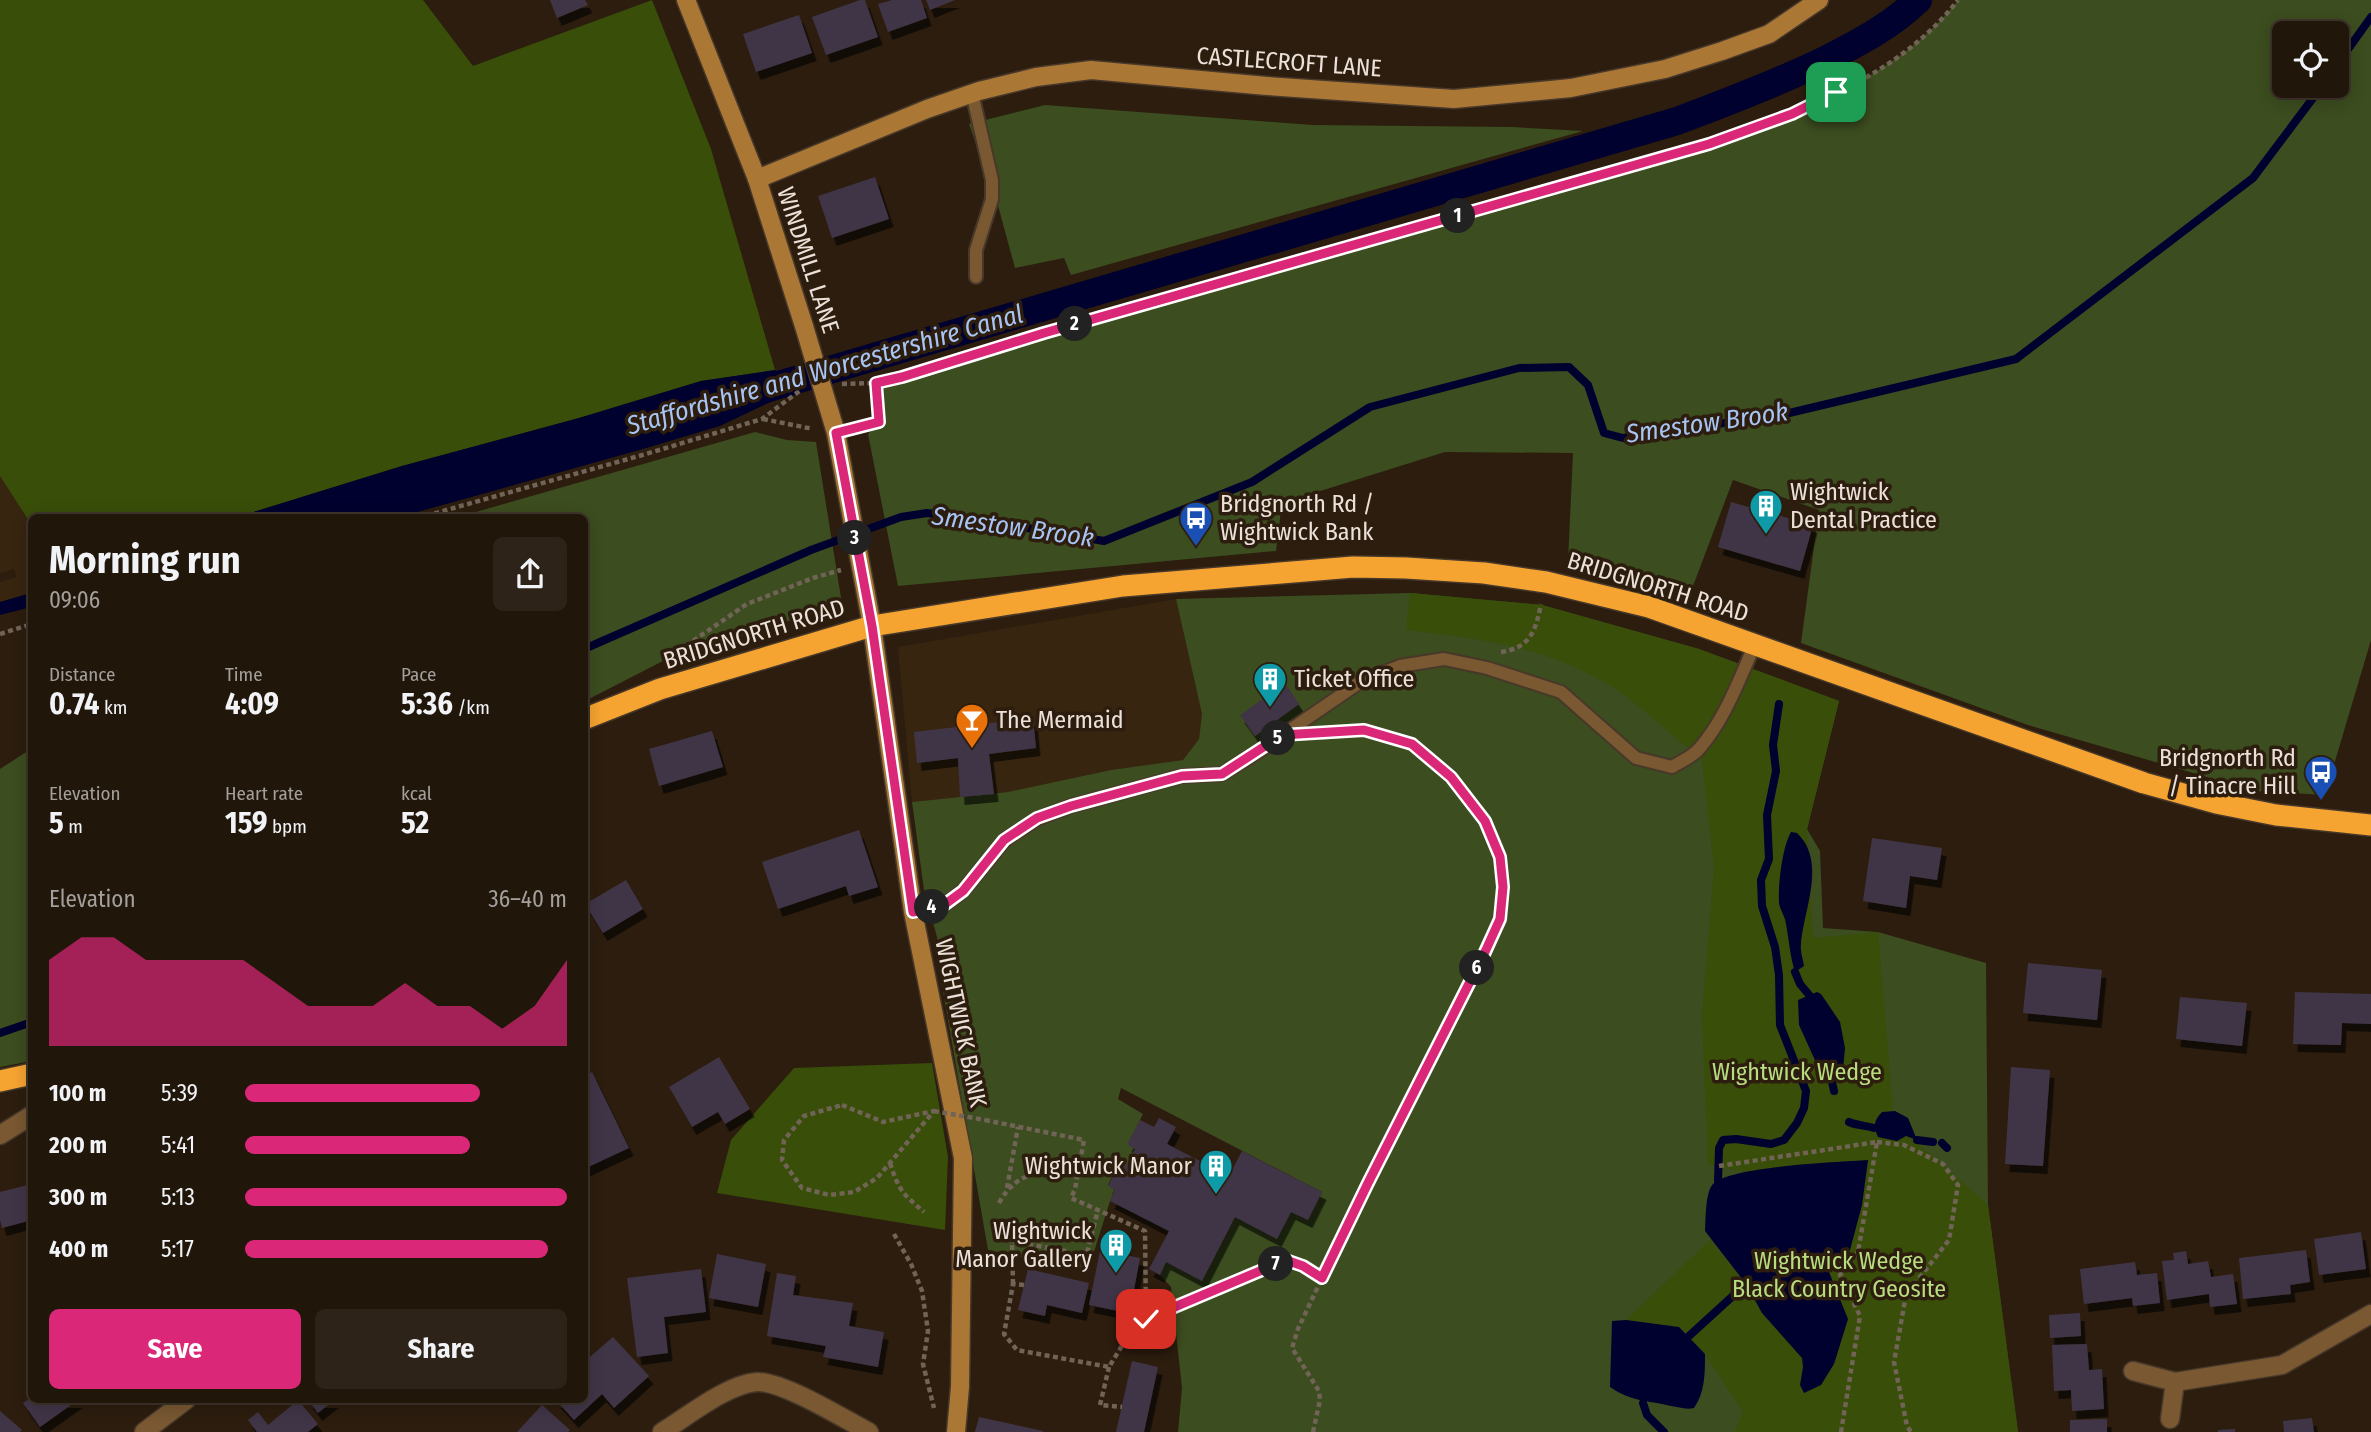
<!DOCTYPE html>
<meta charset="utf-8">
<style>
:root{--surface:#21160a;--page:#2d2318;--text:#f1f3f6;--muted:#a29f9c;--line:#3e352b;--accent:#db2777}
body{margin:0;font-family:"Fira Sans Condensed",sans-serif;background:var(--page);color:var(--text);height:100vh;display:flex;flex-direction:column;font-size:26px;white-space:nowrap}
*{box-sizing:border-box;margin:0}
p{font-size:23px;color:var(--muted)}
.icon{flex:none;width:38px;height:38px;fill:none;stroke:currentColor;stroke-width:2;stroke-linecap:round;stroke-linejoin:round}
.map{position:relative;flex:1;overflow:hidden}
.sheet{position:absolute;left:28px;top:514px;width:560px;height:889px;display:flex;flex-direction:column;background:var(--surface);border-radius:10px;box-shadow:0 4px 18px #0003,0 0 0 2px var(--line)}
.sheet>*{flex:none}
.buttons{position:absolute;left:2272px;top:21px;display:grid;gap:14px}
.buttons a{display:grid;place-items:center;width:77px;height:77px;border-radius:10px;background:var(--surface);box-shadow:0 4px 18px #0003,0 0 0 2px var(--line);font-size:35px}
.pin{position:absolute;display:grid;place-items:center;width:60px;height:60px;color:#fff;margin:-30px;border-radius:14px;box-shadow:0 4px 10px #0006}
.km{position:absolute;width:35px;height:35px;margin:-18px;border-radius:50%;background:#222;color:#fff;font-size:19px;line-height:35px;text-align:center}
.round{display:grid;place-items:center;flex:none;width:74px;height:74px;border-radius:10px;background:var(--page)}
.summary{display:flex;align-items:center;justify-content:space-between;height:119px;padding:0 21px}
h1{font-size:38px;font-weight:700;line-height:52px}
.stats{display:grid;grid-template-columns:repeat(3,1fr);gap:10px;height:119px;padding:7px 21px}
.stats div{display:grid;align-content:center}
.stats b{font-size:30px;font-weight:700}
.stats small{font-size:19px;font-weight:400}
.stats p{font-size:19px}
.chart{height:196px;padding:14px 21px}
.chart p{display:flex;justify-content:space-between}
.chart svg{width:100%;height:126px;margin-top:7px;fill:var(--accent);opacity:.7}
.cta{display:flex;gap:14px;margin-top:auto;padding:14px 21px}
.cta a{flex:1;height:80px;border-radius:10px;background:var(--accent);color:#fff;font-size:28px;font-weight:700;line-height:80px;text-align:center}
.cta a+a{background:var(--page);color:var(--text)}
ul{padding:0 21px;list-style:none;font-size:23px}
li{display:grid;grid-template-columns:112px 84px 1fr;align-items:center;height:52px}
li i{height:18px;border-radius:9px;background:var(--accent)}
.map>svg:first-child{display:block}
.built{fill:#382510}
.green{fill:#3c4d1f;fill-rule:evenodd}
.forest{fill:#384e09}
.water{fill:#00012e}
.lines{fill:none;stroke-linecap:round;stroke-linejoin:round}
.stream{stroke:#00012e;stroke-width:8}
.canal{stroke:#00012e;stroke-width:28}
.building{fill:#413546;filter:url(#shadow)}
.lane-casing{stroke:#47382a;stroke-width:16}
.street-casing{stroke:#47382a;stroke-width:21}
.secondary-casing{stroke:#47382a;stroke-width:21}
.highway-casing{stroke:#47382a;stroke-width:24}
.path{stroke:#716457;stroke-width:4.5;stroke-dasharray:5 3.5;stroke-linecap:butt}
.lane{stroke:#795832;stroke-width:12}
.street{stroke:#795832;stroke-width:18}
.secondary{stroke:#ab7735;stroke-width:18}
.highway{stroke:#f6a431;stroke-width:21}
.secondary-bridge-casing{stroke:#47382a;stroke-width:21;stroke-linecap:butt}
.path-bridge{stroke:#716457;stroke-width:4.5;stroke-dasharray:5 3.5;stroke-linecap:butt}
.secondary-bridge{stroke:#ab7735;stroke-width:18}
.route-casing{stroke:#fff;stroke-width:14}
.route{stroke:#db2777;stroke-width:9}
.labels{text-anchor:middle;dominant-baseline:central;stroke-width:7;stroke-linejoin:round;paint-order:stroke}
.street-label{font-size:24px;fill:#ebe1d8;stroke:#2c1d0e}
.poi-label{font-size:24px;fill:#ebe1d8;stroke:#2c1d0e;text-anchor:start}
.park-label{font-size:24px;fill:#b8dc80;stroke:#2c1d0e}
.water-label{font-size:26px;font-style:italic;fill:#a8c4f4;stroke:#2c1d0e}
</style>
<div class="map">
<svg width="2371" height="1432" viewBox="0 0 2371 1432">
<defs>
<filter id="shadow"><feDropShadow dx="4.5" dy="8" stdDeviation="0" flood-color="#0009"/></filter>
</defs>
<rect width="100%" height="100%" fill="#2c1d0e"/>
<g class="built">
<polygon points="0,476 32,524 31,593 0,602 0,582 17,577 14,569 0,573"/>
<polygon points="1176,599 1202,714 1199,739 1183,760 1111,770 1008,792 912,802 898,647"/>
</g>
<g class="green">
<path d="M1958,0H2371V640L2325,795L2255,791L2028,725L1801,643L1819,510L1733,480L1687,602L1568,561L1573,453L1445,452L1282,503L1276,551L898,586L868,434L879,422L876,383L902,377L1044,333L1709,144C1799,112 1897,78 1958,0ZM2284,33H2336V86H2284Z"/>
<polygon points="1045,105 1312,125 1512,127 1583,131 1071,275 1064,258 1015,268 997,202 969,124"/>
<polygon points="755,432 787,440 816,442 842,604 663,661 585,701 584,518 455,518"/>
<polygon points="1410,593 1542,605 1699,649 1839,701 1807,829 1820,851 1823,928 1878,932 1986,963 1988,1205 2018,1432 1178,1432 1182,1388 1171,1287 1160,1275 1166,1262 1202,1281 1235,1217 1277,1239 1291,1212 1308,1220 1322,1192 1121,1088 1118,1099 1143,1114 1128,1144 1135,1149 1126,1166 1119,1163 1108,1185 1115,1190 1110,1201 1088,1271 988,1250 940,974 937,937 924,890 912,802 1008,792 1111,770 1183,760 1199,739 1202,714 1176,599"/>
<polygon points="31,749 31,1061 0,1067 0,769"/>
</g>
<g class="forest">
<polygon points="0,0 423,0 473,66 652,0 711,149 775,370 701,381 579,418 402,466 234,518 32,518 31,524 0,476"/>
<path d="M1410,593L1542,605L1699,649L1839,701L1807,829L1813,938L1878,932L1894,1123L1988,1205L2018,1432H1735L1743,1412L1705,1354L1679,1327L1626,1320L1710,1240L1746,1284L1762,1313L1802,1358L1803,1367L1800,1385L1848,1319L1829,1272L1850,1250L1816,1163L1745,1172L1708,1165L1702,1016L1714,868L1702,760C1669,734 1639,702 1602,681C1539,645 1475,638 1406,630Z"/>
<polygon points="932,1063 948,1157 945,1230 717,1193 731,1140 794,1068"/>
</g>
<g class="water">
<polygon points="775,370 791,392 720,426 643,449 396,518 234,518 402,466 579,418 701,381"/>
<polygon points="31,593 31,607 0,615 0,602"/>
<path d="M1791,832L1797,833C1827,862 1804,908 1801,944C1800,951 1803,959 1804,966L1795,972C1790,956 1789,940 1786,924C1785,916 1780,910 1779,903C1778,885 1782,848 1791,832Z"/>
<polygon points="1817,992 1821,994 1840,1022 1845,1048 1843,1069 1832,1082 1824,1080 1799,1025 1798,1000"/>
<path d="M1895,1111L1908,1118L1917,1140L1906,1136L1897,1141L1878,1137C1873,1126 1874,1120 1882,1112Z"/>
<path d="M1868,1160L1862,1205L1850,1250L1829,1272L1848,1319L1834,1364L1821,1385L1804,1393L1800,1385L1803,1367L1802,1358L1762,1313L1746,1284L1705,1231C1706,1220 1705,1192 1713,1184C1731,1166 1839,1162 1868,1160Z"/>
<path d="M1626,1320L1679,1327L1705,1354C1705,1374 1705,1392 1694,1408C1685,1410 1679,1407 1671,1406C1646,1400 1632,1402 1610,1387L1612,1321Z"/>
</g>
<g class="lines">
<g class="stream">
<polyline points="2336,66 2371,17"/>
<polyline points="584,649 811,550 901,517 927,513 974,519 1104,541 1252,482 1370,407 1519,368 1569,367 1588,385 1604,433 1623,438 1785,414 2016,359 2253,178 2322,86"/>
<polyline points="1795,972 1800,984 1810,996"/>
<polyline points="0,1033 32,1022"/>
<polyline points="1832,1082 1834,1091"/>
<path d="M1849,1122C1858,1126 1865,1125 1874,1128"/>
<polyline points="1917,1140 1933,1142"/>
<polyline points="1942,1143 1947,1148"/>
<polyline points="1718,1181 1719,1148 1723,1140 1736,1139 1771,1144 1784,1140 1797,1123 1804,1108 1806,1091 1780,1025 1779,975 1775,947 1762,906 1761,880 1769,859 1767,815 1776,771 1773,745 1779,704"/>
<polyline points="1689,1336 1746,1284"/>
<polyline points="1643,1403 1647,1415 1664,1432"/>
</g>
<path class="canal" d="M748,394L1677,121C1728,102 1778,83 1827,59C1860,42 1891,26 1918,0"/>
</g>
<g class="building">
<polygon points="550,0 585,0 588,5 557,18"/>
<polygon points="860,0 865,0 878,37 826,55 812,17"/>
<polygon points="892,0 921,0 927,18 888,32 878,4"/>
<polygon points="926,0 955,0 930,10"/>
<polygon points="799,15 812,53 756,72 743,34"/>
<polygon points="875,177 889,219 832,238 818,196"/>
<polygon points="1731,502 1813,525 1800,571 1718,547"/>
<polygon points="1285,683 1299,704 1255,736 1240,715"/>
<polygon points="1033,718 1036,748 989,754 994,794 960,797 958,758 917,763 914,732"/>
<polygon points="712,731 723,767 659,786 649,749"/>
<polygon points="859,830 878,887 849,896 846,886 778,909 762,862"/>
<polygon points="1872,838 1942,848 1937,880 1910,876 1906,908 1863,901"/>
<polygon points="626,880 643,909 603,933 585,904"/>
<polygon points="2028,963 2102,970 2097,1020 2023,1013"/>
<polygon points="2295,992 2371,994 2371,1024 2342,1023 2341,1045 2293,1044"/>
<polygon points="2180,997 2247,1003 2242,1046 2176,1039"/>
<polygon points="719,1057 750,1109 725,1124 718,1112 692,1127 669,1087"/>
<polygon points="2011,1067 2050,1070 2043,1166 2005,1164"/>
<polygon points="592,1072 629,1148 584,1169 584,1076"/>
<polygon points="1159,1118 1176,1127 1167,1144 1229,1176 1242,1151 1322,1192 1308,1220 1291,1212 1277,1239 1235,1217 1202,1281 1166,1262 1160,1275 1149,1269 1169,1231 1110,1201 1115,1190 1108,1186 1120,1163 1126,1166 1135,1149 1127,1144 1140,1120 1154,1127"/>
<polygon points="32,1184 32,1220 2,1228 0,1220 0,1192"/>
<polygon points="2361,1232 2366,1269 2319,1275 2314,1239"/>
<polygon points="1103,1236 1128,1241 1125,1255 1140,1258 1133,1295 1122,1293 1118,1311 1089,1305"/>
<polygon points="2306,1250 2310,1282 2290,1285 2291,1294 2243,1299 2239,1258"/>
<polygon points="2186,1251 2188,1264 2208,1261 2211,1277 2233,1274 2237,1304 2210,1307 2209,1294 2167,1300 2162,1261 2174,1260 2173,1253"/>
<polygon points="717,1254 766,1264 758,1307 709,1298"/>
<polygon points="2135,1262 2137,1275 2157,1273 2160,1303 2133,1306 2132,1298 2084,1304 2080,1269"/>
<polygon points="701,1269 706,1312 664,1317 668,1353 637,1357 627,1278"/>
<polygon points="1028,1269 1089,1283 1082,1313 1047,1305 1045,1316 1018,1310"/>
<polygon points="777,1273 796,1276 793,1295 853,1303 849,1326 884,1332 878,1367 823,1357 826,1346 767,1336"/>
<polygon points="2080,1313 2081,1336 2050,1338 2049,1315"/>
<polygon points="613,1337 649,1376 614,1408 602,1394 574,1420 556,1400 584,1400 584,1362"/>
<polygon points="2087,1344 2089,1370 2102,1369 2104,1409 2072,1411 2071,1390 2054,1391 2052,1345"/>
<polygon points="1132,1361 1158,1367 1144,1432 1116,1432"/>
<polygon points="32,1397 32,1400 78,1400 40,1427 23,1403"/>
<polygon points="298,1400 318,1424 308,1432 257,1432 248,1420 258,1412 268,1425"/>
<polygon points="308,1400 334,1400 318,1413"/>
<polygon points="542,1405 570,1430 568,1432 517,1432"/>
<polygon points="0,1411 22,1430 20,1432 0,1432"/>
<polygon points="979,1417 1043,1431 1043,1432 975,1432"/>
<polygon points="2312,1418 2314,1432 2284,1432 2283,1421"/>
<polygon points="2107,1419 2107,1432 2070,1432 2070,1420"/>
<polygon points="2235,1429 2235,1432 2218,1432 2218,1430"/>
</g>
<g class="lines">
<defs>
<g id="lane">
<polyline points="972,93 992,180 992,199 976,250 976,277"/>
<path d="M913,912L944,905L963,891L1005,840L1037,819L1071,806L1182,776L1222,774L1258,752L1363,680L1400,666L1444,659L1487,668L1561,692L1636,758L1672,767C1680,762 1692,757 1699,749C1725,719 1739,680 1755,644"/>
</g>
<g id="street">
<polyline points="0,1135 32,1115"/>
<polyline points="2133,1371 2175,1382 2282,1365 2371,1314"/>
<polyline points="2170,1419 2175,1382"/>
<polyline points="144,1432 186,1400"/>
<path d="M662,1432C687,1417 727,1384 757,1382C783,1381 844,1419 869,1432"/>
</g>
<g id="secondary">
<polyline points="686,0 757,179 804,326"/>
<polyline points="757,179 927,109 979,91 1036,77 1091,70 1267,86 1454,99 1571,88 1665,69 1722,51 1769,34 1819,0"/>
<polyline points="836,433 872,626 913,912 963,1158 960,1387 956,1432"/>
</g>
<g id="highway">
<polyline points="584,719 660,689 872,626 1123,586 1353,567 1406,568 1484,573 1546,582 1649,607 2144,783 2216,803 2276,815 2371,825"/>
<polyline points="0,1081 32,1074"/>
</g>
</defs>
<use href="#lane" class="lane-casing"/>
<use href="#street" class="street-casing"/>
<use href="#secondary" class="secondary-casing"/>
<use href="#highway" class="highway-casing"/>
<g class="path">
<path d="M842,384L876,383L902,377L1044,333L1709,144C1798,112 1898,78 1958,0"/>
<polyline points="763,419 813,429"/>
<polyline points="855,428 879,422 876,383"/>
<polyline points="418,518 646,454 762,419 802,389"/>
<polyline points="0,634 32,624"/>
<path d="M1501,652C1531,648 1536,629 1541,604"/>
<polyline points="676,659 684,647 747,604 813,578 841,570"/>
<polygon points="842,1105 883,1122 934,1111 877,1178 854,1192 829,1195 802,1188 782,1160 784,1140 804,1116"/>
<polyline points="985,1120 1084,1140 1075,1189 1071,1198 1145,1231 1146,1319"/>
<polyline points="1877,1142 1904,1145 1943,1164 1958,1185 1949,1240 1906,1295 1894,1362 1907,1426 1911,1432"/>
<path d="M890,1163C899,1191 903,1194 924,1212"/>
<polyline points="1719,1166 1877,1142 1858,1252 1840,1275 1860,1316 1841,1432"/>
<polyline points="1007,1188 1018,1127"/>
<path d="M999,1203C1017,1170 1044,1170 1078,1172"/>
<polyline points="894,1234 911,1264 922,1291 928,1331 923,1364 934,1408"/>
<polyline points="1013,1284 1012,1241 1065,1251 1072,1260 1086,1257 1098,1210"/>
<path d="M1024,1285L1013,1284L1004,1334L1017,1350L1109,1367L1129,1334L1146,1319L1286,1260L1303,1266L1322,1278L1368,1183L1485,952C1499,919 1507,896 1500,859C1494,825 1441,758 1410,744C1397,738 1378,732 1364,730C1350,729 1335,732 1321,733"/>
<polyline points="1109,1367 1100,1405 1122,1407"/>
<polyline points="1313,1432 1320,1400 1319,1391 1292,1348 1298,1329 1322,1278"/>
</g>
<use href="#lane" class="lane"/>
<use href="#street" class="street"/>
<use href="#secondary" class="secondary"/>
<use href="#highway" class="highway"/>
<defs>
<polyline id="secondary-bridge" points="804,326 836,433"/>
</defs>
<use href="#secondary-bridge" class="secondary-bridge-casing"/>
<polyline class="path-bridge" points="934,1111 985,1120"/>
<use href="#secondary-bridge" class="secondary-bridge"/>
</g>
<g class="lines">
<defs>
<polyline id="route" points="1146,1319 1286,1260 1303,1266 1322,1278 1368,1183 1485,952 1500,919 1503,887 1500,857 1485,821 1451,777 1412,744 1364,730 1282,735 1222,774 1182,776 1071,806 1037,818 1004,840 963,891 944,905 913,912 872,626 836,433 879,422 876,383 902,377 1044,333 1709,144 1792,114 1836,92"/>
</defs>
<use href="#route" class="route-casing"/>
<use href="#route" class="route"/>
</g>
<defs>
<symbol id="building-pin" viewBox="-11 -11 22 30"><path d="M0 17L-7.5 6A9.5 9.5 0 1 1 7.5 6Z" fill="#0f9aa8" stroke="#2c1d0e"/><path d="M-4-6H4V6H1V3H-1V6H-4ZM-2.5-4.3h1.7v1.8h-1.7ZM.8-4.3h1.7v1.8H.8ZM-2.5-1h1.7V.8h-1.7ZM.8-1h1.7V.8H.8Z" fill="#fff"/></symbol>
<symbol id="bus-pin" viewBox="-11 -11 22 30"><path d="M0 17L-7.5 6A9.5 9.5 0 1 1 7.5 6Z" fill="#1a4fb4" stroke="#2c1d0e"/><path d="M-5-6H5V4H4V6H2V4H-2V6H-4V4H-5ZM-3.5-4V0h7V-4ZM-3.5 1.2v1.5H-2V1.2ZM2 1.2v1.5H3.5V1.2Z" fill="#fff"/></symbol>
<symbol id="bar-pin" viewBox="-11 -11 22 30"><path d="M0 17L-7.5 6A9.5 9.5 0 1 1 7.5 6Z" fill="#e8710a" stroke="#2c1d0e"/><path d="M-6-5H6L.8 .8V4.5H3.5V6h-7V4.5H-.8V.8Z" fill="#fff"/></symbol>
</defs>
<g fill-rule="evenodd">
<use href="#building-pin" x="1747" y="487" width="38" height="52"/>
<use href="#bus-pin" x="1177" y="499" width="38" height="52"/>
<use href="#building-pin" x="1251" y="660" width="38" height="52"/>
<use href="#bar-pin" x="953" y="701" width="38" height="52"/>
<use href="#bus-pin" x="2302" y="753" width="38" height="52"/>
<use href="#building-pin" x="1197" y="1147" width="38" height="52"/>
<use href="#building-pin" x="1097" y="1226" width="38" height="52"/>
</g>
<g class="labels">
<g class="street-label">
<text transform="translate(1289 62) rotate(4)">CASTLECROFT LANE</text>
<text transform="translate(808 260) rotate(72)">WINDMILL LANE</text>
<text transform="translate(1658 587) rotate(17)">BRIDGNORTH ROAD</text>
<text transform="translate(754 634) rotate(-17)">BRIDGNORTH ROAD</text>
<text transform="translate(961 1023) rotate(78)">WIGHTWICK BANK</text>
</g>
<g class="poi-label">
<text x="1790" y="492">Wightwick<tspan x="1790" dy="28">Dental Practice</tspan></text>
<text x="1220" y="504">Bridgnorth Rd /<tspan x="1220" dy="28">Wightwick Bank</tspan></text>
<text x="1294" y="679">Ticket Office</text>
<text x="996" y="720">The Mermaid</text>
<text x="2296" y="758" text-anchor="end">Bridgnorth Rd<tspan x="2296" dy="28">/ Tinacre Hill</tspan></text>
<text x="1192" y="1166" text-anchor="end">Wightwick Manor</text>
<text x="1092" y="1231" text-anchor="end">Wightwick<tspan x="1092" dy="28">Manor Gallery</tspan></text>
</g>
<g class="park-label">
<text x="1797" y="1072">Wightwick Wedge</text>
<text x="1839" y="1261">Wightwick Wedge<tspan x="1839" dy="28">Black Country Geosite</tspan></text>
</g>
<g class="water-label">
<text transform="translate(825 370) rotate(-16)">Staffordshire and Worcestershire Canal</text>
<text transform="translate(1707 423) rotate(-8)">Smestow Brook</text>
<text transform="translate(1013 527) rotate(8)">Smestow Brook</text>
</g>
</g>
</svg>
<div class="buttons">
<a><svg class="icon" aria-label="locate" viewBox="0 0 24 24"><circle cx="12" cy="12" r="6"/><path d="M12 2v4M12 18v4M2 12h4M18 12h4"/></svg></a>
</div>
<div class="pin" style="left:1836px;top:92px;background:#1e9e55"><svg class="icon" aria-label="arrive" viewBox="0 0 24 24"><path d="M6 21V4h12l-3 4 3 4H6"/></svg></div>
<div class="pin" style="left:1146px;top:1319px;background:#d93025"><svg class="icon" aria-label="check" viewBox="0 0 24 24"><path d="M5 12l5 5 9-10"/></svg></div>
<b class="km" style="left:1458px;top:216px">1</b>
<b class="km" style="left:1075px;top:324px">2</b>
<b class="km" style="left:855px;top:538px">3</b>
<b class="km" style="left:932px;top:907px">4</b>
<b class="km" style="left:1278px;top:738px">5</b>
<b class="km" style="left:1477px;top:968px">6</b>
<b class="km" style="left:1276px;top:1264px">7</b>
<section class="sheet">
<div class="summary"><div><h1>Morning run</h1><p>09:06</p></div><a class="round"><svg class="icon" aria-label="share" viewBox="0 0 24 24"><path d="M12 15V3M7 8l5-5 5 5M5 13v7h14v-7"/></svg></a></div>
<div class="stats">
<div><p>Distance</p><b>0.74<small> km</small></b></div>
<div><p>Time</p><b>4:09</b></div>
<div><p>Pace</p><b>5:36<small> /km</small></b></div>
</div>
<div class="stats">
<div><p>Elevation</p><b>5<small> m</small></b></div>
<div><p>Heart rate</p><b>159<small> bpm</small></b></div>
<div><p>kcal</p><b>52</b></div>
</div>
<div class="chart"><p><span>Elevation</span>36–40 m</p>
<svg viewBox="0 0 160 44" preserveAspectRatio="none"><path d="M0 44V14L10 6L20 6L30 14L40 14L50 14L60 14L70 22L80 30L90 30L100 30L110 22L120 30L130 30L140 38L150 30L160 14V44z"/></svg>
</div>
<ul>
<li><b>100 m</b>5:39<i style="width:73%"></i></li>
<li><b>200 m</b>5:41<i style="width:70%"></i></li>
<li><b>300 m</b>5:13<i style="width:100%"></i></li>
<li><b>400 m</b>5:17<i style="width:94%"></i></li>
</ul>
<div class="cta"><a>Save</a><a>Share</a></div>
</section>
</div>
